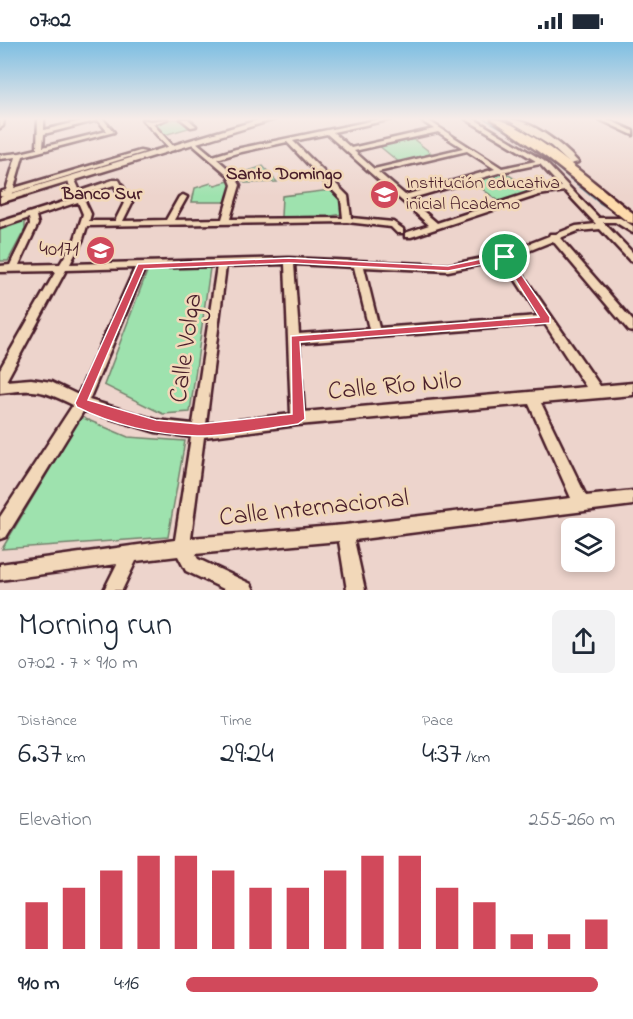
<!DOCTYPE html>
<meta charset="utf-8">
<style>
:root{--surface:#fff;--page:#f2f2f3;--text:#1f2937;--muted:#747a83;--accent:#d1495b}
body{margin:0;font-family:"Indie Flower",sans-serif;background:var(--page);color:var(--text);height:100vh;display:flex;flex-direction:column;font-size:22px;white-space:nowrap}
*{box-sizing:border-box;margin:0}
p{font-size:20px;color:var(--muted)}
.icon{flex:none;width:33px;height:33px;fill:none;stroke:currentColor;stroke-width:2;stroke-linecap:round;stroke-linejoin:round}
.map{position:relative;height:548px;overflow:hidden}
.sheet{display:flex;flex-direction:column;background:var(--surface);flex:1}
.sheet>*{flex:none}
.fabs{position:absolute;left:561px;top:476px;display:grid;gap:12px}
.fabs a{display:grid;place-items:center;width:54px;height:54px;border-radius:9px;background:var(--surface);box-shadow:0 3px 9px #0003;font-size:30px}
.pin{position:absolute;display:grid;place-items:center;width:51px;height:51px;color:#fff;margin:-26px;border:3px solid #fff;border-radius:50%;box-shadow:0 2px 6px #0007}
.round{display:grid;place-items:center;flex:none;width:63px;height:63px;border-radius:9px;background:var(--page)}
.overview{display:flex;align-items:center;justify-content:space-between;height:102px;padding:0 18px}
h1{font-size:33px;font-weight:600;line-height:45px}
.stats{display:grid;grid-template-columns:repeat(3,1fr);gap:9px;height:102px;padding:6px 18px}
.stats div{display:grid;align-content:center}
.stats b{font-size:30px;font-weight:600}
.stats small{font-size:16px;font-weight:400}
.stats p{font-size:16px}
.chart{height:168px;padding:12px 18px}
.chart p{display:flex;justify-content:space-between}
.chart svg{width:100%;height:108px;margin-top:6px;stroke:var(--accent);stroke-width:6}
ul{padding:0 18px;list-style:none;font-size:20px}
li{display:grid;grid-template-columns:96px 72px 1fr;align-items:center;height:45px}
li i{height:15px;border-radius:8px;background:var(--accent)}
.status{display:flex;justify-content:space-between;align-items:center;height:42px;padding:0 30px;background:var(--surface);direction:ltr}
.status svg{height:16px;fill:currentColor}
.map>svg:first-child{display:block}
.green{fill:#9ee2ae;stroke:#74806c;stroke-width:1.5}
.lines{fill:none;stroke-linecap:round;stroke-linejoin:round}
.stream{stroke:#698793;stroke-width:1.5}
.street-casing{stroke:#4a1f2b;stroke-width:5}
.secondary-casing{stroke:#4a1f2b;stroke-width:5}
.primary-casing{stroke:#4a1f2b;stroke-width:5}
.street{fill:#f2d8b9;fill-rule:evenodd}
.secondary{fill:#f2d8b9;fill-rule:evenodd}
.primary{fill:#fedbac;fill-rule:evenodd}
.route{fill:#d1495b;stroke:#fff;stroke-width:1.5;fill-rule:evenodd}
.labels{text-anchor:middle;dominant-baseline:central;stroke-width:5;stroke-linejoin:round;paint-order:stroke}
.far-neighbourhood-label{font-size:18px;font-weight:bold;fill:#4a1f2b;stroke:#f2d8b9}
.far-poi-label{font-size:18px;fill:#4a1f2b;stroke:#f2d8b9;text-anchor:start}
.poi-label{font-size:21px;fill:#4a1f2b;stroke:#f2d8b9;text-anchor:end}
.near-street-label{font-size:26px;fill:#4a1f2b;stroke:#f2d8b9}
</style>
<div class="status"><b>07:02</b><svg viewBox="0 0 49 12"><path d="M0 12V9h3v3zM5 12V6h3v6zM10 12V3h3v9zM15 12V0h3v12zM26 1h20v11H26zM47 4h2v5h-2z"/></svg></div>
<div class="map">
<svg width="633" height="548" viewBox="0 0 633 548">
<rect width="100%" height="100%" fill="#edd4cc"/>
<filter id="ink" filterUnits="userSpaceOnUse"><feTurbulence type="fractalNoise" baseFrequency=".0167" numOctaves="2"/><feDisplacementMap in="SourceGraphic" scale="12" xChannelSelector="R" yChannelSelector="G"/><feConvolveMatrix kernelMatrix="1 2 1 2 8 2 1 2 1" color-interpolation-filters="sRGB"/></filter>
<g filter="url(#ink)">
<g class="green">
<polygon points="170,77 183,77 192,85 161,94 150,82"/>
<polygon points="412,96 435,114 400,121 378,103"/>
<polygon points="263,124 277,140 245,141 237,133"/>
<polygon points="504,130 535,150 502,161 471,139"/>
<polygon points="229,139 231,143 226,160 192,160 195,146 211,141 215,143"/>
<polygon points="331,148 340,158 343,172 331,174 281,175 282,154"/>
<polygon points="25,179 25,187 8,219 0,219 0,186"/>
<polygon points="210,226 190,370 163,372 104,343 148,227"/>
<polygon points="81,375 128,395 185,399 168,495 2,507"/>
</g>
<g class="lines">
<g class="stream">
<polyline points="485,77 521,97"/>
<polyline points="528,102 598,160 618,172"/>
</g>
<defs>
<g id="street">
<polygon points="0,77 4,77 3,84 0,86"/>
<path d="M38,77H44V88L89,77H103L114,90L23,114L14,146L140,109L145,110L12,151L11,155L0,154V150L6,148L16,115L0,117V113L20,111L37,107ZM98,78L107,89L43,105L44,92Z"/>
<polygon points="142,77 150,79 167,77 153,82 175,106 175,108 171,108"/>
<polygon points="181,77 188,77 196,84 191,85"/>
<path d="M380,77H392L333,90L351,106L434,87L419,77H426L502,126L536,119L466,77H474L544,119L599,176H620L633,184V191L615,180H603L633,211V220L630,219L600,187L578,189L560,196L633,279V290L629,289L553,199L511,216L600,344L633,341V353L541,361L586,454L633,449V463L354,498L365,548H347L339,499L195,512L198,517L251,542L254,548H226L186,529L178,514L136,519L122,548H104L117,522L0,538V522L175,498L191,395L156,390L84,368L6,495L0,497V475L73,363C41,347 35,347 0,351V327L56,229L0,230V224L10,223L30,182L29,176L0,186V180L76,156L67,138L71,136L75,138L80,149L113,138H119L132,161L123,179L166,178L179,155L183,153L187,155L174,178L222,177L232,143L228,133L192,102V100H196L213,114L236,107ZM438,90L463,106L374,127L354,109ZM327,92L429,183L405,191V195H411L539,153L565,149L596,182L576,184L556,192H550L549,194L503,212L448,223L289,216L70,222L83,197L87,184L347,180L391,185L397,191H403V187L393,180L351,176L348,154L293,99ZM287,100L341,157L343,176L230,177L240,143L233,131L217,117L237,111ZM467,109L495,127L405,153L378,130ZM540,122L561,145L535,149L437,181L409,157L502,130ZM114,143L124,161L115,179H89L91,172L82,153ZM78,160L83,172L75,197L60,222L19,223L38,182L36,174ZM503,218L539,274L379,286L364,225L448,229ZM285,222L291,372L206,382L226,224ZM294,222L354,225L369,287L299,292ZM217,224L193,382L156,378L89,358L145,226ZM135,226L78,353L51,340L31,337L6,339L66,228ZM545,282L586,345L304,370L299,301ZM529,362L571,456L345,483L191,496L204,395L298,383Z"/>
<polygon points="599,77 607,77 633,89 633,93"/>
</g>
<g id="secondary">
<polygon points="261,77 275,77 0,161 0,155"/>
<path d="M507,77C530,77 563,103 578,120L570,122L551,104Z"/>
</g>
<path id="primary" d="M492,77C523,77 604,150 633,171V181L628,180L546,115Z"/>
</defs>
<use href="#street" class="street-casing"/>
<use href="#secondary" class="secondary-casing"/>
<use href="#primary" class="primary-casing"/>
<use href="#street" class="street"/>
<use href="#secondary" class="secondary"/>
<use href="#primary" class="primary"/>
</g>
</g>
<linearGradient id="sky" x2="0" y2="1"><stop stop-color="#7dbee2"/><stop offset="0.5" stop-color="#f7ece8"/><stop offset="1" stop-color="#f7ece8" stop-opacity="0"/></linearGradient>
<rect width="633" height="154" fill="url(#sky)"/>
<path class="route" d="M505,212L508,213L550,275V281L300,300L305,377L298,382C268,386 228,395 197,394C158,393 112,383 77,365L75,361L138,222L289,216L448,224ZM503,218L539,275L291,294L292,372L199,382L156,378L88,358L144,227L289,221L448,229Z"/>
<defs>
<symbol id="school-disc" viewBox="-11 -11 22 22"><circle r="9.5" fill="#d1495b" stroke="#f2d8b9"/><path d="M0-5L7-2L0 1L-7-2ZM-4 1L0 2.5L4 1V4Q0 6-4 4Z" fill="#fff"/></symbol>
</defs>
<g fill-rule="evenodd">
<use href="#school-disc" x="368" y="136" width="33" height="33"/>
<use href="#school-disc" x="84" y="192" width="33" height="33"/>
</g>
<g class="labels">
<g class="far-neighbourhood-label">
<text x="284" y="133">Santo Domingo</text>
<text x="102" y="153">Banco Sur</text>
</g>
<g class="far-poi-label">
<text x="406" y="142">Institución educativa<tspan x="406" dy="21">inicial Academo</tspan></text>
</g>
<g class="poi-label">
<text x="79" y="208">40171</text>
</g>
<g class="near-street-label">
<text transform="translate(187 306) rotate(-82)">Calle Volga</text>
<text transform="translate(395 345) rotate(-5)">Calle Río Nilo</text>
<text transform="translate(314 467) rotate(-6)">Calle Internacional</text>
</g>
</g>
</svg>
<div class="fabs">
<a><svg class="icon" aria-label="layers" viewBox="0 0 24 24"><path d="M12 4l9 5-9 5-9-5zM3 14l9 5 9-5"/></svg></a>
</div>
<div class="pin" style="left:505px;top:215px;background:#1e9e55"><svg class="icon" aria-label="arrive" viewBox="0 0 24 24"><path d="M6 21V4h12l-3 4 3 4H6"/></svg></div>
</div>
<section class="sheet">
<div class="overview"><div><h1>Morning run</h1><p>07:02 · 7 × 910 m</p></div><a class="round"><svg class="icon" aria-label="share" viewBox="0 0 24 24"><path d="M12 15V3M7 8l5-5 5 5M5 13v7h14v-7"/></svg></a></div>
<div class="stats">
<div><p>Distance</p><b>6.37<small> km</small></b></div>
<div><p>Time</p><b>29:24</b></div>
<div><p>Pace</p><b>4:37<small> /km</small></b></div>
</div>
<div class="chart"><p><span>Elevation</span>255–260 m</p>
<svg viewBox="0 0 160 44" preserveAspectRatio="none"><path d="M5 44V25M15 44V19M25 44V12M35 44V6M45 44V6M55 44V12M65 44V19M75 44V19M85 44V12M95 44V6M105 44V6M115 44V19M125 44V25M135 44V38M145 44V38M155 44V32"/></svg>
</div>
<ul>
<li><b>910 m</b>4:16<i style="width:96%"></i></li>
</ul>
</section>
